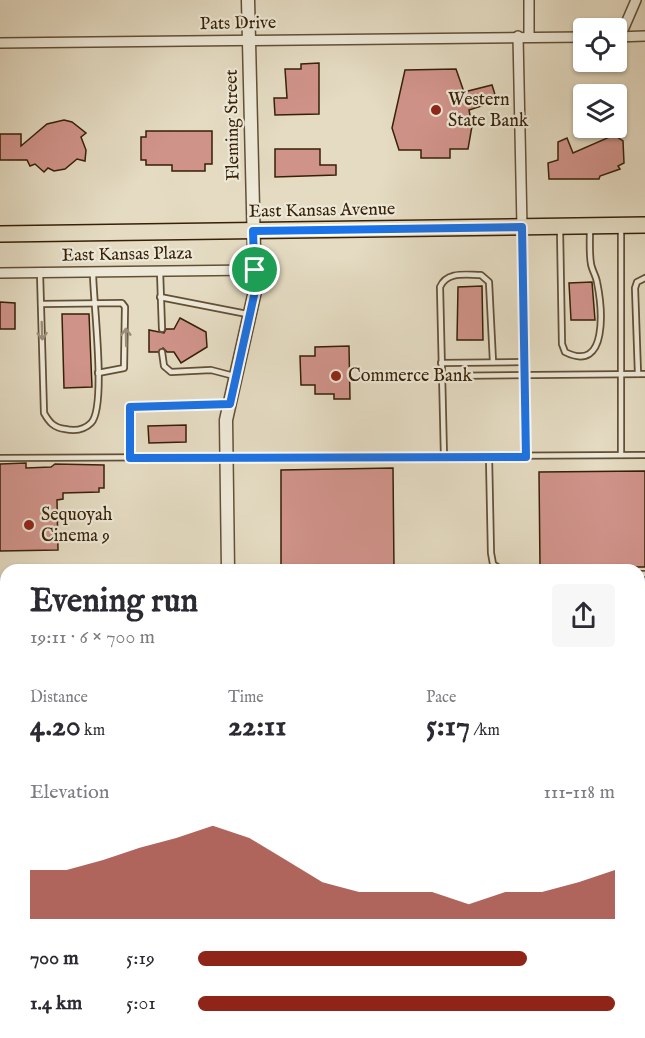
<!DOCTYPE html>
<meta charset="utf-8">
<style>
:root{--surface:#fff;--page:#f7f7f7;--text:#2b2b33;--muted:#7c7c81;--accent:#8f2418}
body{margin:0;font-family:"IM FELL English",serif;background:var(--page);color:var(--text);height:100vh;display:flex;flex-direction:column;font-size:22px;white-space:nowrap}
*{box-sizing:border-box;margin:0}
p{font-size:20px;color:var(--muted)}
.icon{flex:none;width:33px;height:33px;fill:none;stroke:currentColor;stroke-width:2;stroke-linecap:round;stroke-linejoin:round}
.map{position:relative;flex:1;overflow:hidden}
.panel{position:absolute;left:0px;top:564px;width:645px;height:474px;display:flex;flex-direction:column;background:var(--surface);border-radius:18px 18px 0 0;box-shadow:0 2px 4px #0004}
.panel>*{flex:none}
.fabs{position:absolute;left:573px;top:18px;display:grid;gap:12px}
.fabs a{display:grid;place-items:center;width:54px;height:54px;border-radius:6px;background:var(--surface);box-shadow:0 2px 4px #0004;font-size:30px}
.pin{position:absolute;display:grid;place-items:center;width:51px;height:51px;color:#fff;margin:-26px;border:3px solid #fff;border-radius:50%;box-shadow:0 2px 6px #0007}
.round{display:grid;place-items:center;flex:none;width:63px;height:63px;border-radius:6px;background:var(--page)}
.overview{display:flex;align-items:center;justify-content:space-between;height:102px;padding:0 30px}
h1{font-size:33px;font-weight:700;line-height:45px}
.stats{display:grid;grid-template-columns:repeat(3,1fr);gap:9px;height:102px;padding:6px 30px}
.stats div{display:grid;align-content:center}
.stats b{font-size:30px;font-weight:700}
.stats small{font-size:16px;font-weight:400}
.stats p{font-size:16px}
.chart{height:168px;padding:12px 30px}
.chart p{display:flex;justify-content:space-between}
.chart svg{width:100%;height:108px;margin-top:6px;fill:var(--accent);opacity:.7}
ul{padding:0 30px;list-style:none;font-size:20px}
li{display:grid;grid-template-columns:96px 72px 1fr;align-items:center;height:45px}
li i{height:15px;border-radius:8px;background:var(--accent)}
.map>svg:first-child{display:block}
.building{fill:#d0938a;stroke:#362107;stroke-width:1.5}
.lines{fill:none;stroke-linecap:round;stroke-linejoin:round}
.service-casing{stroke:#625036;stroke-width:8}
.minor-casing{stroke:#625036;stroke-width:12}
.tertiary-casing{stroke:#625036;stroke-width:15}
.primary-casing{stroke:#362107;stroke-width:18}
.service{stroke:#ede8d7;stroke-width:4.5}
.minor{stroke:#ede8d7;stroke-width:9}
.tertiary{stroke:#ede8d7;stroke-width:12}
.primary{stroke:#e4dbc2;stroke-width:15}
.oneway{stroke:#9b8e79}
.route-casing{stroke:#fff;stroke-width:12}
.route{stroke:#1a73e8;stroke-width:8}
.poi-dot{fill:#8f2418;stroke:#ede8d7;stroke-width:2}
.labels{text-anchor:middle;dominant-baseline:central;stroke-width:4.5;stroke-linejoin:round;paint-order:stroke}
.street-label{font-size:18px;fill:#362107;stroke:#ede8d7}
.poi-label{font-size:18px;fill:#362107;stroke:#ede8d7;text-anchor:start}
</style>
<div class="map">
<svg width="645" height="1038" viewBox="0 0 645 1038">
<rect width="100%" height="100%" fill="#e4dbc2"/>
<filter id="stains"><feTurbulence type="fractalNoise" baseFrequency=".00333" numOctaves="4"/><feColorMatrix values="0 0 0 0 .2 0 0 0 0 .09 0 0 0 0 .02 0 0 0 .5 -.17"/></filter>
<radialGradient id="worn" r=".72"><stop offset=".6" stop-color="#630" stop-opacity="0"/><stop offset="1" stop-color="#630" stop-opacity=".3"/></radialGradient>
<g class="building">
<polygon points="319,63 319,114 275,115 274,98 287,98 285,69 301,69 301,64"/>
<polygon points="456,69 464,92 492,85 497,101 469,110 472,126 468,149 450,149 450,158 421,158 421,150 399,150 392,128 405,70"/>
<polygon points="64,120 72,122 86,133 81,137 86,150 85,161 77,159 65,169 54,171 48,168 44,172 35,164 30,166 27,160 0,160 0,134 21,134 21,146 47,124"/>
<polygon points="146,131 212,131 212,164 205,164 205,171 172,171 172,165 146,165 146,160 141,160 141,137 146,137"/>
<polygon points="614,135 623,141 624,163 618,166 620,169 600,176 599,179 549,179 548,163 558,160 558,142 567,138 573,153"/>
<polygon points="275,149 320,149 320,165 336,165 336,175 275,177"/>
<polygon points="592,282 595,320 571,320 569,283"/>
<polygon points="482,286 483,340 457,340 458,287"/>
<polygon points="0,302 15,303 15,329 0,329"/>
<polygon points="62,314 89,314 92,387 64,388"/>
<polygon points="180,318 206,332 207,347 181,363 174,352 167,352 163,348 158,352 149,352 149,330 164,333 166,329 174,329"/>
<polygon points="349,346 350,399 334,399 334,394 315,394 315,385 301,385 300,356 315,356 315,347"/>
<polygon points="186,425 186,442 149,443 148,426"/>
<polygon points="26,463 26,468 51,467 55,464 104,465 104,488 99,488 99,492 63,493 63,499 57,500 58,550 0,551 0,464"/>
<polygon points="393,468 394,570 281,570 281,470"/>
<polygon points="645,471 645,567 540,567 539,472"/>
</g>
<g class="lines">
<defs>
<g id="service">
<polyline points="621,227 621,455"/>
<polyline points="523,229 526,457"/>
<path d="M560,229L562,344L565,352C609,374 602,307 597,282C596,276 592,270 591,264C589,253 590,239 590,227"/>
<polyline points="160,271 162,329"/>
<path d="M40,273L44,413C49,422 54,428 65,429C74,431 84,430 91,423C107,407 93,300 93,273"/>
<polyline points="160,297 247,314"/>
<polyline points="41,304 122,303 125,307 124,368 98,373"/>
<polyline points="162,352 164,366 171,372 211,370 234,376"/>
<polyline points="441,363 526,362"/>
<polyline points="638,374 635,288 637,282 645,278"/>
<polyline points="441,376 645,374"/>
<path d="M444,457L440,287C447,271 466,275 481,275L489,282L493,362"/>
<polyline points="489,457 491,553 493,564 502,570"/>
<polyline points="0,458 645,455"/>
<polyline points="130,458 130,407 227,404"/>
<polyline points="639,574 645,574"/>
<polyline points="639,984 645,984"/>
<polyline points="151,1032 151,1038"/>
<polyline points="320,1032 320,1038"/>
<polyline points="484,1032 484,1038"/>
</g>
<g id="minor">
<polyline points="529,0 529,37"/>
<polyline points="518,36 522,227"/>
<polyline points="616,37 645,36"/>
<polyline points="620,37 636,0"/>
<polyline points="0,43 584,37"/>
<polyline points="0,273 255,270"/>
<polyline points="639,690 643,698 639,736"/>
<polyline points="639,843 645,843"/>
<polyline points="0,850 6,850"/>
<polyline points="65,1032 65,1038"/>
<polyline points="399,1032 399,1038"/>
<polyline points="559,1032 559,1038"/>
</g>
<g id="tertiary">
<polyline points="228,570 226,420 255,291 248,0"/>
<polyline points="237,1032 237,1038"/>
</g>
<polyline id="primary" points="0,234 645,225"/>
</defs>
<use href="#service" class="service-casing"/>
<use href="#minor" class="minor-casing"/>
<use href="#tertiary" class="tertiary-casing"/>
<use href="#primary" class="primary-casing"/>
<use href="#service" class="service"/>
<use href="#minor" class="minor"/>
<use href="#tertiary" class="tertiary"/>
<use href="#primary" class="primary"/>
</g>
<defs><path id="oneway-shaft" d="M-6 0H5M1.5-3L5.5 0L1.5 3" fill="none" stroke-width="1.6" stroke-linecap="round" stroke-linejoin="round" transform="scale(1.5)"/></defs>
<g class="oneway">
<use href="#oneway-shaft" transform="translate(42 331) rotate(88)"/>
<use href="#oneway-shaft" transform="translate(126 337) rotate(-91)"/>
</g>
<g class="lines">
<defs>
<polygon id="route" points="522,227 526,457 130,458 130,407 230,404 255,291 253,231"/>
</defs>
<use href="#route" class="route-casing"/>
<use href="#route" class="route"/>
</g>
<g class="poi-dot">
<circle cx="436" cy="110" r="6"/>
<circle cx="336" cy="376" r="6"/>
<circle cx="29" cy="525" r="6"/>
</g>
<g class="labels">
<g class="street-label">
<text transform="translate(238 24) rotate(-1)">Pats Drive</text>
<text transform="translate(233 125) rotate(-91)">Fleming Street</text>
<text transform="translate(322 211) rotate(-1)">East Kansas Avenue</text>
<text transform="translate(127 255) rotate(-1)">East Kansas Plaza</text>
</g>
<g class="poi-label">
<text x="448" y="100">Western<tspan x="448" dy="21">State Bank</tspan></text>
<text x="348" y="376">Commerce Bank</text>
<text x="41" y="515">Sequoyah<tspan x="41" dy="21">Cinema 9</tspan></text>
</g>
</g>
<rect width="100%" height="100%" filter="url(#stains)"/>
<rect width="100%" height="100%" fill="url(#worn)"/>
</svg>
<div class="fabs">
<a><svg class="icon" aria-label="locate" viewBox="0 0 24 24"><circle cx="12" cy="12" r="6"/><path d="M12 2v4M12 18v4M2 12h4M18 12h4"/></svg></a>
<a><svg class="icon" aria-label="layers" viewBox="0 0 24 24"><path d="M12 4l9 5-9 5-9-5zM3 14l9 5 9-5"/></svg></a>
</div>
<div class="pin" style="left:255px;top:270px;background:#1e9e55"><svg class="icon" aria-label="arrive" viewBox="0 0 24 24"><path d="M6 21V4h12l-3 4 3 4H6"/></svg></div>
<section class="panel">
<div class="overview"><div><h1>Evening run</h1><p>19:11 · 6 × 700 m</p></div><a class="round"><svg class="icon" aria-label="share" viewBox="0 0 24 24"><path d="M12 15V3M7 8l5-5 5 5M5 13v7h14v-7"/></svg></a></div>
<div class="stats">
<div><p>Distance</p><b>4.20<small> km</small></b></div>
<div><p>Time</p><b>22:11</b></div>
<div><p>Pace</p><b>5:17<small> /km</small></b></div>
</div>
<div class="chart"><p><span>Elevation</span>111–118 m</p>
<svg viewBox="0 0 160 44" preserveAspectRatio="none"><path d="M0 44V24L10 24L20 20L30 15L40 11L50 6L60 11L70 20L80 29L90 33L100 33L110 33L120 38L130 33L140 33L150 29L160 24V44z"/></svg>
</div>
<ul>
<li><b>700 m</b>5:19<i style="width:79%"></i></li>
<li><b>1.4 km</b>5:01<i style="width:100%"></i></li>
</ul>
</section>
</div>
